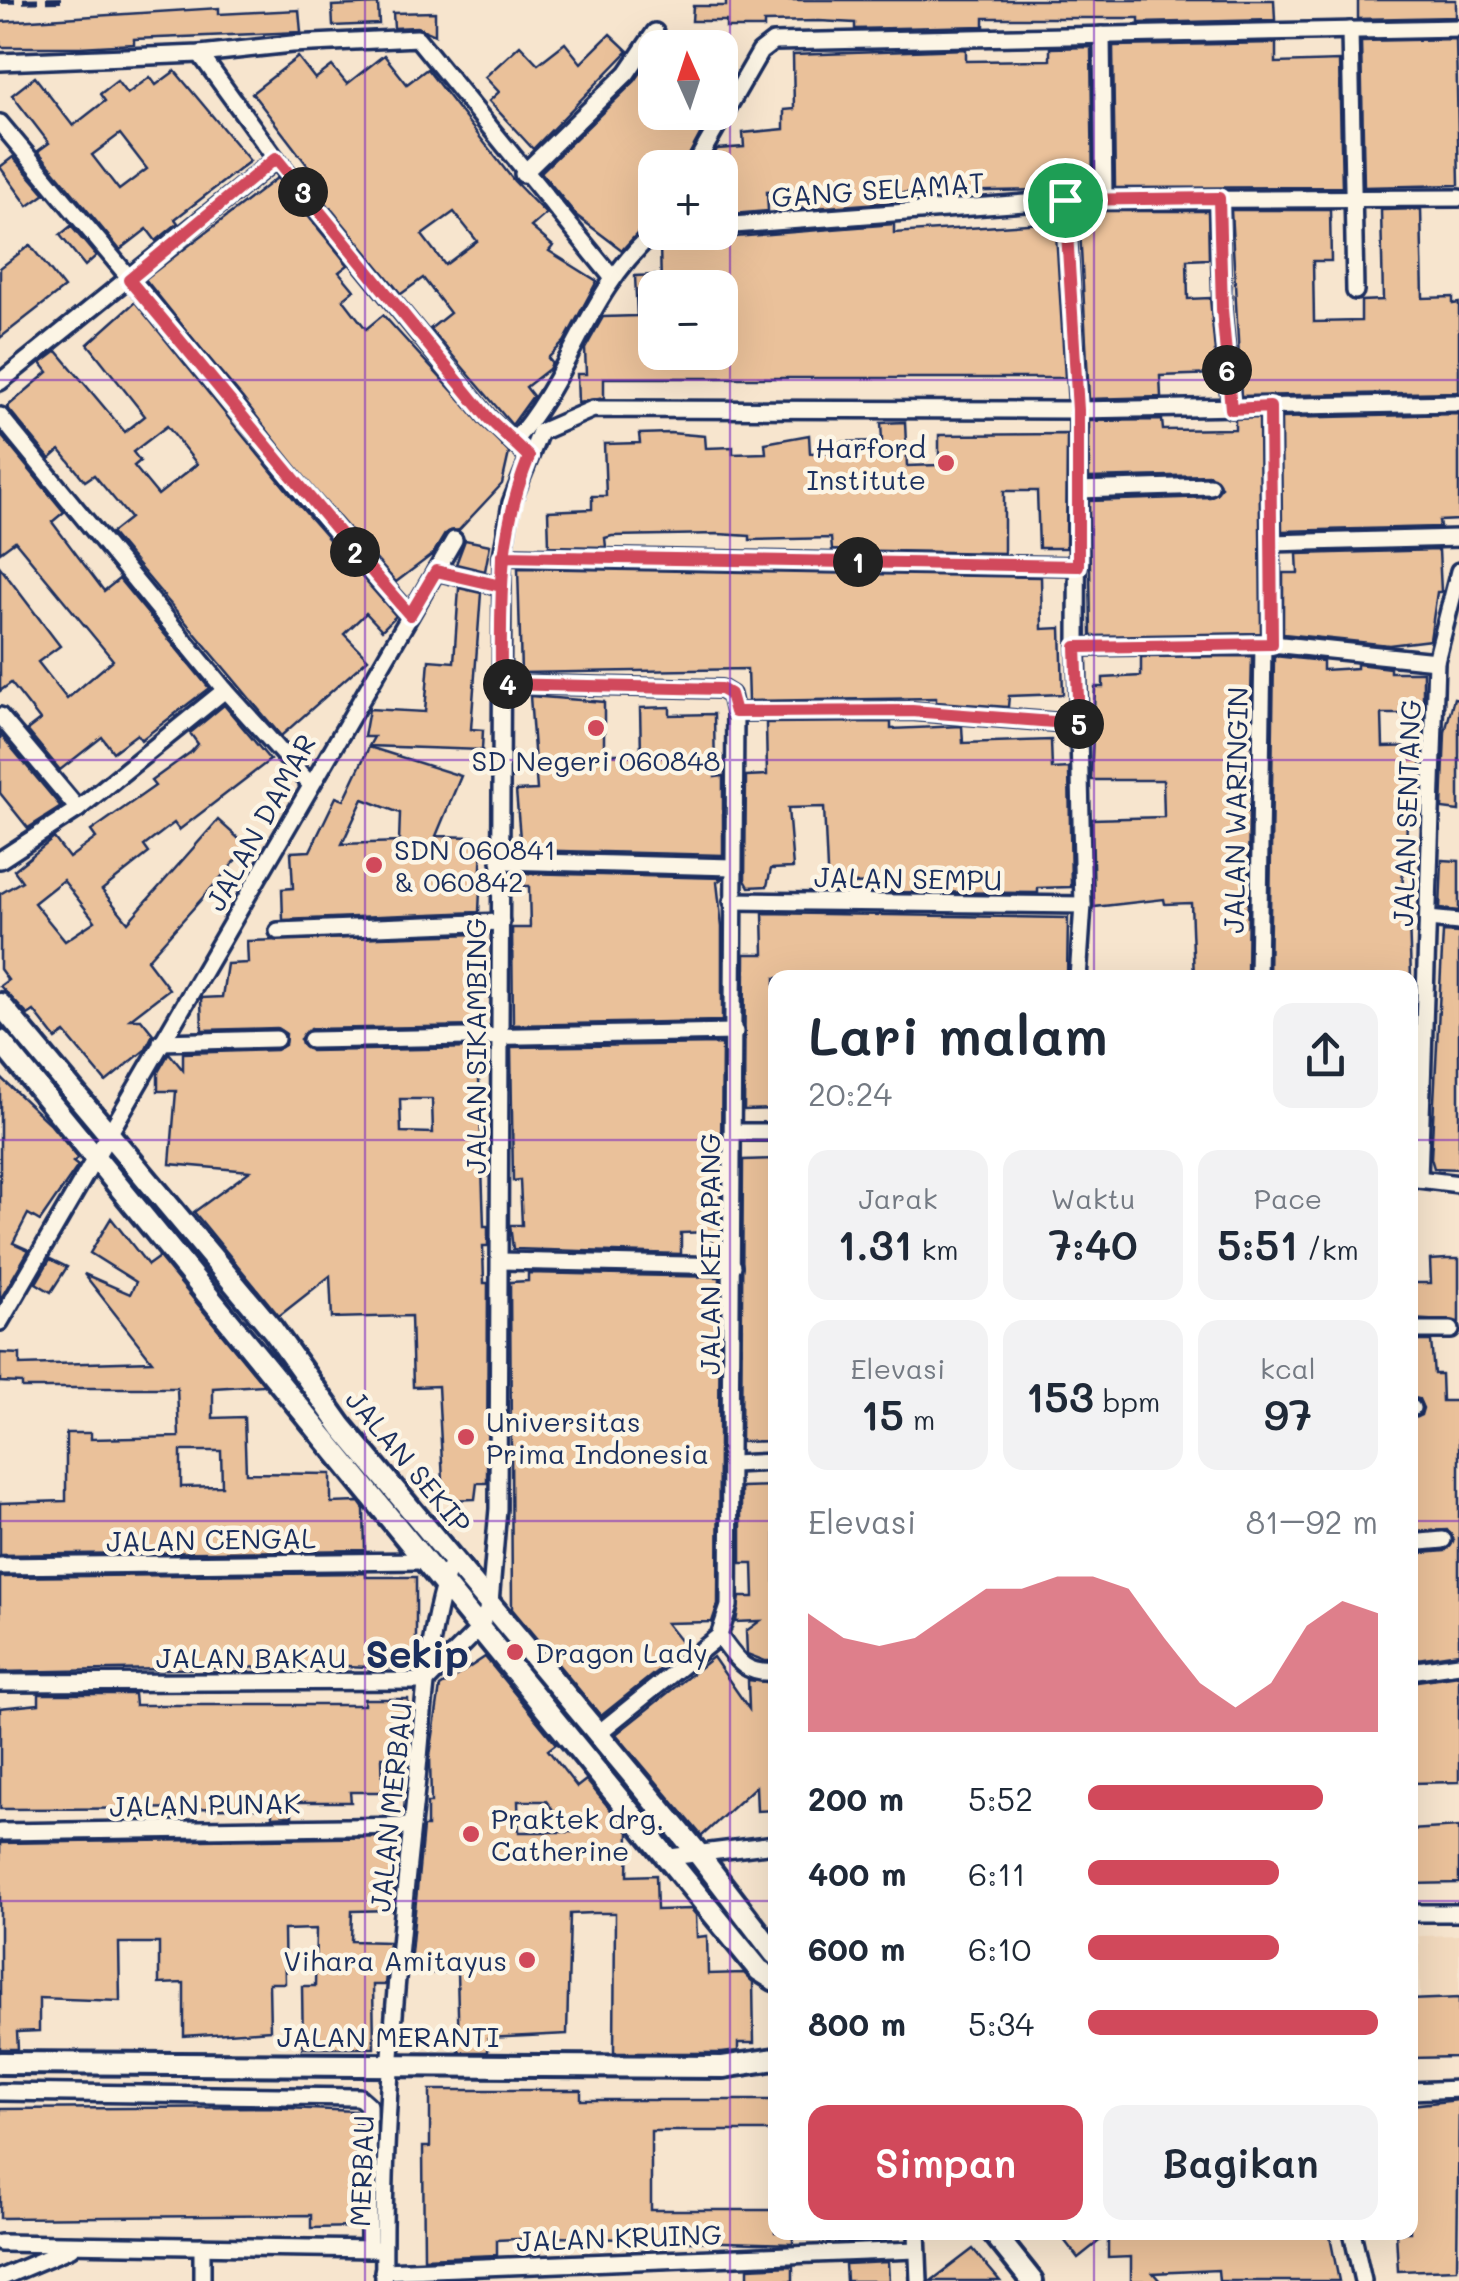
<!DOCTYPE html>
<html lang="id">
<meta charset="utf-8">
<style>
:root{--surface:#fff;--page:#f2f2f3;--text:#1f2937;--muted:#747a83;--accent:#d1495b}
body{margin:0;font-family:Mali,sans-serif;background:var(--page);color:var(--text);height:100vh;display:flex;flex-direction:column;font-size:38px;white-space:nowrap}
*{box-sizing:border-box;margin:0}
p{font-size:32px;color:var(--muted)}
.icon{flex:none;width:55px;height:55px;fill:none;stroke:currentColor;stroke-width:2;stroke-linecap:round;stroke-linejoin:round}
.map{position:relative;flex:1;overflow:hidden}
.panel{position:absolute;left:768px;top:970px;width:650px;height:1270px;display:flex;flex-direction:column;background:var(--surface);border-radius:20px;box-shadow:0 10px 40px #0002}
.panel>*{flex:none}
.needle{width:65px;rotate:357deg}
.buttons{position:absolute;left:638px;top:30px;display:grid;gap:20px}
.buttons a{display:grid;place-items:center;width:100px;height:100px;border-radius:20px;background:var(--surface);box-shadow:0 10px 40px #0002;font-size:50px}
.pin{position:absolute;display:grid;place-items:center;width:85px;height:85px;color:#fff;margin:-42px;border:5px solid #fff;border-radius:50%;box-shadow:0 2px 10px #0007}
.km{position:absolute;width:50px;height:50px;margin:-25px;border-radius:50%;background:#222;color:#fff;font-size:28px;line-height:50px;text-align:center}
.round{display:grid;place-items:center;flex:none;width:105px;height:105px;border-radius:20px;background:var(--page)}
.overview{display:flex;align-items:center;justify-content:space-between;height:170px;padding:0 40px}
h1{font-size:55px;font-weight:600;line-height:75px}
.stats{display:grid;grid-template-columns:repeat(3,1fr);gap:15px;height:170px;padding:10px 40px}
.stats div{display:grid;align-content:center;border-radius:20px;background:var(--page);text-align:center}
.stats b{font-size:42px;font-weight:600}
.stats small{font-size:28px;font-weight:400}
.stats p{font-size:28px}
.chart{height:280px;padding:20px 40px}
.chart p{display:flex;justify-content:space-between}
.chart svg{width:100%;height:180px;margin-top:10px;fill:var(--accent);opacity:.7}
.button{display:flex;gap:20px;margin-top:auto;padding:20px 40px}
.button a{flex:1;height:115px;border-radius:20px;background:var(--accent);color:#fff;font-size:40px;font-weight:600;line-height:115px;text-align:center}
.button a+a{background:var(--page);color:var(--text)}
ul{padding:0 40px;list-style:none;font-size:32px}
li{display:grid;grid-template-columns:160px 120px 1fr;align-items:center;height:75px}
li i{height:25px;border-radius:12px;background:var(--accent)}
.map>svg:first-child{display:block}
.built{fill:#f3dabe}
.building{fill:#eac19a;stroke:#1b2f5e;stroke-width:2.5;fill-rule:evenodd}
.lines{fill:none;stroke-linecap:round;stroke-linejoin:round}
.minor-casing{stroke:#1b2f5e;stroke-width:22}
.tertiary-casing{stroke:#1b2f5e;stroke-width:28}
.minor{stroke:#fcf5e5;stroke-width:15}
.tertiary{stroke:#fcf5e5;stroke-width:20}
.rail{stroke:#1b2f5e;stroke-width:6;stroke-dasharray:15 8;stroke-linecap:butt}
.route-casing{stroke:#fff;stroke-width:20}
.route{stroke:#d1495b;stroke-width:12}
.grid{fill:none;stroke:#7b2cbf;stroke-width:2.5;stroke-opacity:0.55}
.poi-dot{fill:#d1495b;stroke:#fcf5e5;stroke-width:4}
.labels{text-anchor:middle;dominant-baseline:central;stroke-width:9;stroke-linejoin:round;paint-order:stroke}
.street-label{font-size:28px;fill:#1b2f5e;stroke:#fcf5e5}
.poi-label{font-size:28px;fill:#1b2f5e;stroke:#fcf5e5;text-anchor:start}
.district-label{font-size:38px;font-weight:bold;fill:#1b2f5e;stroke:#fcf5e5}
</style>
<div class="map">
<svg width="1459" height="2281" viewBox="0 0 1459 2281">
<rect width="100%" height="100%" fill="#f7e5ce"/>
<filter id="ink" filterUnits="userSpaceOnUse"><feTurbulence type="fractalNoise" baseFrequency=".01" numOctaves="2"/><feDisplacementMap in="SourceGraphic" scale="20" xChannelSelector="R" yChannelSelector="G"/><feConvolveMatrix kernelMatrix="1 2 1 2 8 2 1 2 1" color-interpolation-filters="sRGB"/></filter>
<g filter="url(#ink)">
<polygon class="built" points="1459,1935 1459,1997 1420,1998 1419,1936"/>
<g class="building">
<polygon points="726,0 1274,0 1275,20 1139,23 1139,18 984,18 984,26 855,29 855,23 819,21 764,22 764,28 726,28 726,21 692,21 693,6 726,6"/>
<polygon points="1358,0 1456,0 1456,17 1358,19"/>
<polygon points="378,4 379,24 333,26 332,6"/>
<polygon points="219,8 219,14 299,10 301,32 134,39 134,44 80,47 0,47 0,22"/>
<polygon points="435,12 435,35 417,27 394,28 393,13"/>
<polygon points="610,34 628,51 533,149 489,101 499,92 485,77 520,45 538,64 565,43 581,63"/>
<polygon points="1456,39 1459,185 1364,187 1361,41"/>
<polygon points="1276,43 1276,63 1339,61 1342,187 1115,188 1113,46"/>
<polygon points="1091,47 1093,189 893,193 893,202 801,209 800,190 767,192 768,211 720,215 720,168 706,168 717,149 744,147 743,133 784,129 784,110 794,109 793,55 966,49 966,61 1050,60 1050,48"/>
<polygon points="655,52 655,112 712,112 682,168 655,168 655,214 622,250 577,216 541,172 635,81"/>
<path d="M384,55L407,84L427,69L514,181L546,214L531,227L553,246L549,251L597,281L564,342L548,358L552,363L549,369L526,387L533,396L512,425L430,329L450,313L423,278L401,294L314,188L321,183L252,93L298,57L315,79L332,66L347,84ZM454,212L477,241L445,265L422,235Z"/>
<path d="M175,71L250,161L175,219L178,223L156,241L147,229L120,250L38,151L49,143L12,95L35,77L73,126L105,101L100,94L117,81L127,94L150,77L156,85ZM120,134L147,169L119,190L92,155Z"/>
<polygon points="13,157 45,194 28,206 0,167"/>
<polygon points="277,178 348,265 339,272 354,290 343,299 366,329 383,315 509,453 502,484 459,530 445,534 433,554 396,582 315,490 145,279"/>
<polygon points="1421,209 1423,298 1453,297 1453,304 1459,303 1459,392 1241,396 1231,210 1330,210 1331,261 1313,261 1314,322 1361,321 1361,301 1383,300 1381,210"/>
<polygon points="1079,211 1208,211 1209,259 1187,260 1188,299 1210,298 1217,374 1160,376 1161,397 1089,399"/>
<polygon points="1043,223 1044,233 1056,232 1065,378 604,378 604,398 578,403 577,374 586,374 585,349 603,317 637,316 635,276 655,275 655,352 720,352 720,288 661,288 660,243 894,224 894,233"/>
<polygon points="71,226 96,256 85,266 60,235"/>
<polygon points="30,245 64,288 0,338 0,268"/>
<path d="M135,302L298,504L396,616L382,630L366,613L344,634L368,659L281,736L111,533L130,518L94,475L85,481L60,450L50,459L7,407L48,372L41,363L57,351L125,432L145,416L88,344ZM167,426L197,464L158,495L134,466L140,461L133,452Z"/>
<polygon points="1459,414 1459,520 1439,521 1440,527 1282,531 1281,418"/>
<polygon points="1259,418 1261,633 1091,636 1089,501 1210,497 1221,487 1210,475 1089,478 1089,421 1162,420 1163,430 1235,429 1235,419"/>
<polygon points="905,422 907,466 939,465 939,435 1067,434 1066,548 1039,548 1037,491 1004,491 1004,553 832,550 831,538 750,540 750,536 718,534 612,536 605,538 606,547 549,546 548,511 592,509 592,496 606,496 604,444 640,443 639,434 670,433 705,436 706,448 733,447 733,454 766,453 765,443 809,435 810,453 841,452 840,442 882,441 881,423"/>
<polygon points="0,434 64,512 52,522 104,591 119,579 209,688 141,740 137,734 113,752 102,737 60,770 27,730 40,720 11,683 0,691 0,567 60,646 38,662 67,699 113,660 15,541 0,552"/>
<polygon points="465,540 490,545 485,571 456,564"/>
<polygon points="1439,550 1441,592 1437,592 1430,640 1389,645 1283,634 1283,573 1298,573 1297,554"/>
<polygon points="518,568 1041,577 1042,629 1061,628 1063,694 1009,696 1008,707 936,702 936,698 748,701 747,669 521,673"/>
<polygon points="459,588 481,593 471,729 483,730 482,750 369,746 374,737 364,737 369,709 425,712 429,660 454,662"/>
<polygon points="1252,656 1250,738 1240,738 1241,805 1249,805 1247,978 1194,978 1191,903 1165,904 1164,899 1094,907 1092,819 1164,817 1163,780 1091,780 1095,687 1103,687 1103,678 1141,676 1141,657"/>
<polygon points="1274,656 1323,661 1323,670 1357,668 1357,664 1390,668 1390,672 1423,672 1423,714 1382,714 1383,747 1422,746 1421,768 1408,769 1406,859 1402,859 1403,891 1408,890 1411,978 1269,978"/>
<polygon points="530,696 604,702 604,754 641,754 640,708 670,707 670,715 714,714 715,777 723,776 723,855 521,850 516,791 537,790"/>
<polygon points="1454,698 1459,699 1459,811 1442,809 1445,732"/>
<path d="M224,705L270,760L179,830L174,823L144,846L149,853L102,890L128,922L218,820L248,847L147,960L169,989L130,1019H141L153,1034L145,1050L106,1082L65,1033L56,1039L34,1011L28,1015L0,986L8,980L0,969V894L22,881L14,870L54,838L69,858L96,838L91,831L155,786L151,781L191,752L198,744L190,733ZM63,880L95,921L65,941L34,903Z"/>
<polygon points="891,722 891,729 962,726 963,743 1051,740 1052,769 1069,768 1071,887 1038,888 1038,893 891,892 891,883 845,884 846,891 828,891 824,807 788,808 793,868 771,869 767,886 749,887 745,880 746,776 767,775 766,723"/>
<polygon points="0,734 61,807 28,828 0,793"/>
<path d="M369,747L461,776L436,836L474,837V845H482L479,912L283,920L282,889L293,888L291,852L310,851L336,797L344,800ZM363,799L400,813L399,842L342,844Z"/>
<polygon points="1442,860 1459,861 1459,911 1440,909"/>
<polygon points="522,873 723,878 717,882 722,927 722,1021 513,1025 512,928 530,928 529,886 522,886"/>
<polygon points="763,913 1068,918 1067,977 775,978 775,1109 744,1110 745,954 764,954"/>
<polygon points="1443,932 1459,933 1459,1169 1434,1168 1431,1158"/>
<path d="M479,934L481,1026L311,1029L300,1039L311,1051L478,1048L484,1226H488V1246H483L484,1283H488L487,1483H477L475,1499L444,1500L438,1386L413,1387L411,1316L332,1318L330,1276L279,1316L194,1212L250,1171L170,1164L176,1091H158V1072L169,1053L183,1070V1053L276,1050L285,1045L286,1034L277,1028L202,1030L201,998L222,997L227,964L248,963L247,941ZM400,1099H432L433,1133L401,1132Z"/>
<polygon points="722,1044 720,1254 712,1254 711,1232 681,1233 681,1254 513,1249 510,1225 522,1225 520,1180 513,1181 511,1047"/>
<polygon points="0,1077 50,1124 78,1158 73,1162 78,1166 40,1221 28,1214 13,1243 29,1250 0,1300"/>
<polygon points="775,1159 775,1441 741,1442 743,1160"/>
<path d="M111,1218L148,1265L159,1257L264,1385L213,1388V1418L244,1417L246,1473L331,1474V1503L359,1502L364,1509L365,1550L0,1555V1503L66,1501V1433H91V1439L179,1437L177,1388H22V1383L0,1382V1353L20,1354V1365L152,1361L84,1274L130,1294L136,1282L90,1253ZM181,1451H221L222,1486L181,1487Z"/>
<polygon points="50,1259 67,1267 51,1292 36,1283"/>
<polygon points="1447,1259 1459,1259 1459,1322 1410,1319 1410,1283 1431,1283 1430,1260"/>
<polygon points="528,1273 720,1277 718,1604 712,1622 666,1623 686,1648 601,1716 512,1609 510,1282 528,1281"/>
<polygon points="1410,1341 1431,1341 1434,1374 1441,1374 1442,1401 1459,1401 1459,1653 1410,1660 1410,1554 1445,1551 1454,1540 1447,1530 1410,1532 1410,1420 1421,1415 1423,1408 1419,1399 1410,1397"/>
<polygon points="775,1486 775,1661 765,1661 747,1654 746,1631 760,1621 736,1622 740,1597 754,1597 753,1563 741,1563 741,1487"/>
<polygon points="366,1573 366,1577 416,1577 416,1669 346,1666 0,1672 0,1577"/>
<path d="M485,1657L556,1744L548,1750L577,1787L586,1780L629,1832L628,1876L656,1875L657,1910L691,1909L696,1915L697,1937L707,1936L708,1974L744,1973L753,1982L754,2043H738V2051L722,2053H614L615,1913H593L570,1914L567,2034L488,2038V2052H459L457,1972L409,1974L423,1827H427V1803H431L430,1756L440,1687ZM518,1801H546L571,1832H519Z"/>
<polygon points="713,1657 749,1709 748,1680 775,1683 775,1810 757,1811 756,1786 702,1836 616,1734"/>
<polygon points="1459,1675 1459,1782 1410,1783 1410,1682"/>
<polygon points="39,1694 134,1694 135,1705 364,1705 364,1699 408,1699 408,1756 382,1757 383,1792 350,1792 351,1802 292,1802 292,1816 272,1817 272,1808 0,1809 0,1708 39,1704"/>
<polygon points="1459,1827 1459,1883 1410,1884 1410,1830"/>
<polygon points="399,1837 392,1910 352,1911 351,1941 389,1942 385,1985 373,1985 374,2048 303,2048 302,1986 315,1986 316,1929 284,1930 285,1983 269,1983 270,2030 184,2036 184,1983 159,1984 159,1943 119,1943 120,2001 39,1998 39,2031 17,2032 18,2049 0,2049 0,1843"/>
<polygon points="1459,1998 1459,2057 1410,2058 1410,2000"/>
<polygon points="430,2090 581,2090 581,2100 775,2100 775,2131 651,2131 651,2210 775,2210 775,2232 793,2232 793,2244 556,2237 497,2240 497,2255 424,2258 423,2147 430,2147"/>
<polygon points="1459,2100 1457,2269 1398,2271 1396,2232 1410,2232 1410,2105"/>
<polygon points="265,2107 355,2111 356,2227 311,2228 311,2215 0,2218 0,2109"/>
<polygon points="1058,2232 1329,2232 1339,2281 1219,2281 1218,2270 1153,2273 1160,2281 1131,2281 1131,2257 1108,2258 1108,2234 1078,2258"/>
<polygon points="973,2249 1000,2281 931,2281"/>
<polygon points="888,2262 889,2281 846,2281 845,2264"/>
<polygon points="793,2266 793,2281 748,2281 748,2268"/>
</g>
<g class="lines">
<defs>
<g id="minor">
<polyline points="1350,30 1355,291"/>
<polyline points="1102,35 1104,199"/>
<polyline points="200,54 276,159 488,418 529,457"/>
<polyline points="0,62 200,54 292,44 417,38 611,276"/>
<polyline points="0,123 234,403 306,497 410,615"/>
<polyline points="693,168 760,52 773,42 1459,28"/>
<polyline points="523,174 627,73 655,32"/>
<polyline points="1219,198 1222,309 1231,409"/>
<polyline points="1065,200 1078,410 1077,647 1083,905 1078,978"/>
<polyline points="720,226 1065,200 1459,198"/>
<polyline points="0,382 276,159"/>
<polyline points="1270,407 1272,644"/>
<polyline points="0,416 225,690 309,783"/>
<path d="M513,442C571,378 586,291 655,232"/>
<polyline points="1078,490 1210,486"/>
<polyline points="1271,543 1459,538"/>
<polyline points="502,556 1078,566"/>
<polyline points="436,571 501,586"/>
<polyline points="1077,647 1272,644 1436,661"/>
<polyline points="501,684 721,689 731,695 735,712 911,711 1079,724"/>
<polyline points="0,716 78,809"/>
<polyline points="0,860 78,809 225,690"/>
<polyline points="500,861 733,867"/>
<polyline points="732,901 1083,905"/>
<polyline points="1428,919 1459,922"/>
<polyline points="278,931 501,922"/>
<polyline points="1258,978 1263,644"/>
<polyline points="311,1040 735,1032"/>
<polyline points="161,1042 276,1039"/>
<polyline points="735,1132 775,1132"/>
<polyline points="1410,1178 1459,1184"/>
<polyline points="1419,1179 1436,661 1459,571"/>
<polyline points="501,1261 733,1266"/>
<polyline points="0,1322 454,540"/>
<polyline points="1410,1330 1451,1330"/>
<polyline points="1410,1409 1412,1408"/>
<polyline points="732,1464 775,1462"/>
<polyline points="1410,1543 1443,1540"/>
<polyline points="0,1566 422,1561"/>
<path d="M719,1636C736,1659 744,1675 775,1672"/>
<polyline points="1410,1671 1459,1664"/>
<polyline points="0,1683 427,1681 480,1628 490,1603 498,1509 502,556 511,503 540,432 593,409 1078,410 1459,403"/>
<polyline points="596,1735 719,1636 729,1606 735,712"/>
<polyline points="0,1832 412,1826"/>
<polyline points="670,1857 775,1844"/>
<polyline points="1410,1913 1459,1913"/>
<polyline points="1410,2091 1459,2089"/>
<polyline points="0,2092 359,2097 368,2105 369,2249"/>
<polyline points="917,2232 919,2281"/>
<polyline points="1352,2232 1363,2281"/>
<polyline points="0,2243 376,2249"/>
<polyline points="383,2271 916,2250"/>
<polyline points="0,2278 71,2248"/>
<polyline points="202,2281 202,2246"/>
<path d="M384,2281C382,2117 398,1952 416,1789C424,1713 426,1629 453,1557"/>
</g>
<g id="tertiary">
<polyline points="0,1004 273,1330 342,1427 696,1851 775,1954"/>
<polyline points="0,1041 759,1970 775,1980"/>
<polyline points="0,2063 723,2067 775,2059"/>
<polyline points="993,2232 1032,2281"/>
</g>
</defs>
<use href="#minor" class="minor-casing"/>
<use href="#tertiary" class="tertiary-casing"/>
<use href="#minor" class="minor"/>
<use href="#tertiary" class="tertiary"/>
<polyline class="rail" points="0,1 67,0"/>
</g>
</g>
<g class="lines" filter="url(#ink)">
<defs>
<path id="route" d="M1065,200L1078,410V566L502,556L501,586L436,571L410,615C313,506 224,391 129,280L276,158L488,418L529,457C497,537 501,599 501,684L721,689L730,694L735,712L912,711L1079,724L1076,647L1272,644L1270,407L1231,409L1222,309L1219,198L1065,200"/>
</defs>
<use href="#route" class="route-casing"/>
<use href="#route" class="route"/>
</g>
<path class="grid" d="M365,0V2281M730,0V2281M1094,0V978M0,380H1459M0,760H1459M0,1140H775M1410,1140H1459M0,1521H775M1410,1521H1459M0,1901H775M1410,1901H1459M1094,2232V2281"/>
<g class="poi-dot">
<circle cx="946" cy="463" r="10"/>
<circle cx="596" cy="728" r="10"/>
<circle cx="374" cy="865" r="10"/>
<circle cx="466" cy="1437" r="10"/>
<circle cx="515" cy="1652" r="10"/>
<circle cx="471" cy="1834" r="10"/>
<circle cx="527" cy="1960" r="10"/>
</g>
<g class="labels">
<g class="street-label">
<text transform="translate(878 189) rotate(-4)">GANG SELAMAT</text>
<text transform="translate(1235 810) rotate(-89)">JALAN WARINGIN</text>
<text transform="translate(1406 813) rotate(-88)">JALAN SENTANG</text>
<text transform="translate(260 822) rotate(-61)">JALAN DAMAR</text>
<text transform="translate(908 878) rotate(1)">JALAN SEMPU</text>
<text transform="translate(475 1046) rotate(-90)">JALAN SIKAMBING</text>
<text transform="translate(709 1254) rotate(-90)">JALAN KETAPANG</text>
<text transform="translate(409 1461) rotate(50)">JALAN SEKIP</text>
<text transform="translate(211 1539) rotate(-1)">JALAN CENGAL</text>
<text x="251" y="1657">JALAN BAKAU</text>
<text transform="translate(205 1804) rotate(-1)">JALAN PUNAK</text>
<text transform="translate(390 1807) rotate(-84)">JALAN MERBAU</text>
<text x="388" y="2036">JALAN MERANTI</text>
<text transform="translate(361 2171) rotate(-88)">MERBAU</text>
<text transform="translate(619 2237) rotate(-2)">JALAN KRUING</text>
</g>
<g class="poi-label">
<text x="926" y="447" text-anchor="end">Harford<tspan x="926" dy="32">Institute</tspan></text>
<text x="596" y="760" text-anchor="middle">SD Negeri 060848</text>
<text x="394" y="849">SDN 060841<tspan x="394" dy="32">&amp; 060842</tspan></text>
<text x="486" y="1421">Universitas<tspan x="486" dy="32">Prima Indonesia</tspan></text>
<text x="535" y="1652">Dragon Lady</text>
<text x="491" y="1818">Praktek drg.<tspan x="491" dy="32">Catherine</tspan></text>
<text x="507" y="1960" text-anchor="end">Vihara Amitayus</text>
</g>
<g class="district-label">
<text x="417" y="1653">Sekip</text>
</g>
</g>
</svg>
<div class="buttons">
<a><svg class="needle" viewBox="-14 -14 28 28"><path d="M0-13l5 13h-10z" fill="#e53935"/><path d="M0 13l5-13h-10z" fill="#747a83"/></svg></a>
<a>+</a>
<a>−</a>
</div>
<div class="pin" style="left:1065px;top:200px;background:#1e9e55"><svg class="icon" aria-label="arrive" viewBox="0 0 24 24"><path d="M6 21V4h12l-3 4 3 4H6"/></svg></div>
<b class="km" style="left:858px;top:562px">1</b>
<b class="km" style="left:355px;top:552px">2</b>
<b class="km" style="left:303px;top:192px">3</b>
<b class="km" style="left:508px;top:684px">4</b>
<b class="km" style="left:1079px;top:724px">5</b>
<b class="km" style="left:1227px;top:370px">6</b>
<section class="panel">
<div class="overview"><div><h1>Lari malam</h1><p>20:24</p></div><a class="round"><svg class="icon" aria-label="share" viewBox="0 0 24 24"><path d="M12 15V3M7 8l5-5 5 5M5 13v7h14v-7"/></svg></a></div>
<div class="stats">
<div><p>Jarak</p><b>1.31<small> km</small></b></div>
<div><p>Waktu</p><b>7:40</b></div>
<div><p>Pace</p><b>5:51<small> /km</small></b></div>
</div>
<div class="stats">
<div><p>Elevasi</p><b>15<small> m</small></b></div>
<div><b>153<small> bpm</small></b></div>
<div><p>kcal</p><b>97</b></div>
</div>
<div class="chart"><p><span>Elevasi</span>81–92 m</p>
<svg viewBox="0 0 160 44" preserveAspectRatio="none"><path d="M0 44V15L10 21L20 23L30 21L40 15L50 9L60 9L70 6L80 6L90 9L100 21L110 32L120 38L130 32L140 18L150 12L160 15V44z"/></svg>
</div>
<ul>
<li><b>200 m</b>5:52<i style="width:81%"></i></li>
<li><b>400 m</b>6:11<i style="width:66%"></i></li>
<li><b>600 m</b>6:10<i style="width:66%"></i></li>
<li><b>800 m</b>5:34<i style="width:100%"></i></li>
</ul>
<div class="button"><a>Simpan</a><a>Bagikan</a></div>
</section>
</div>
